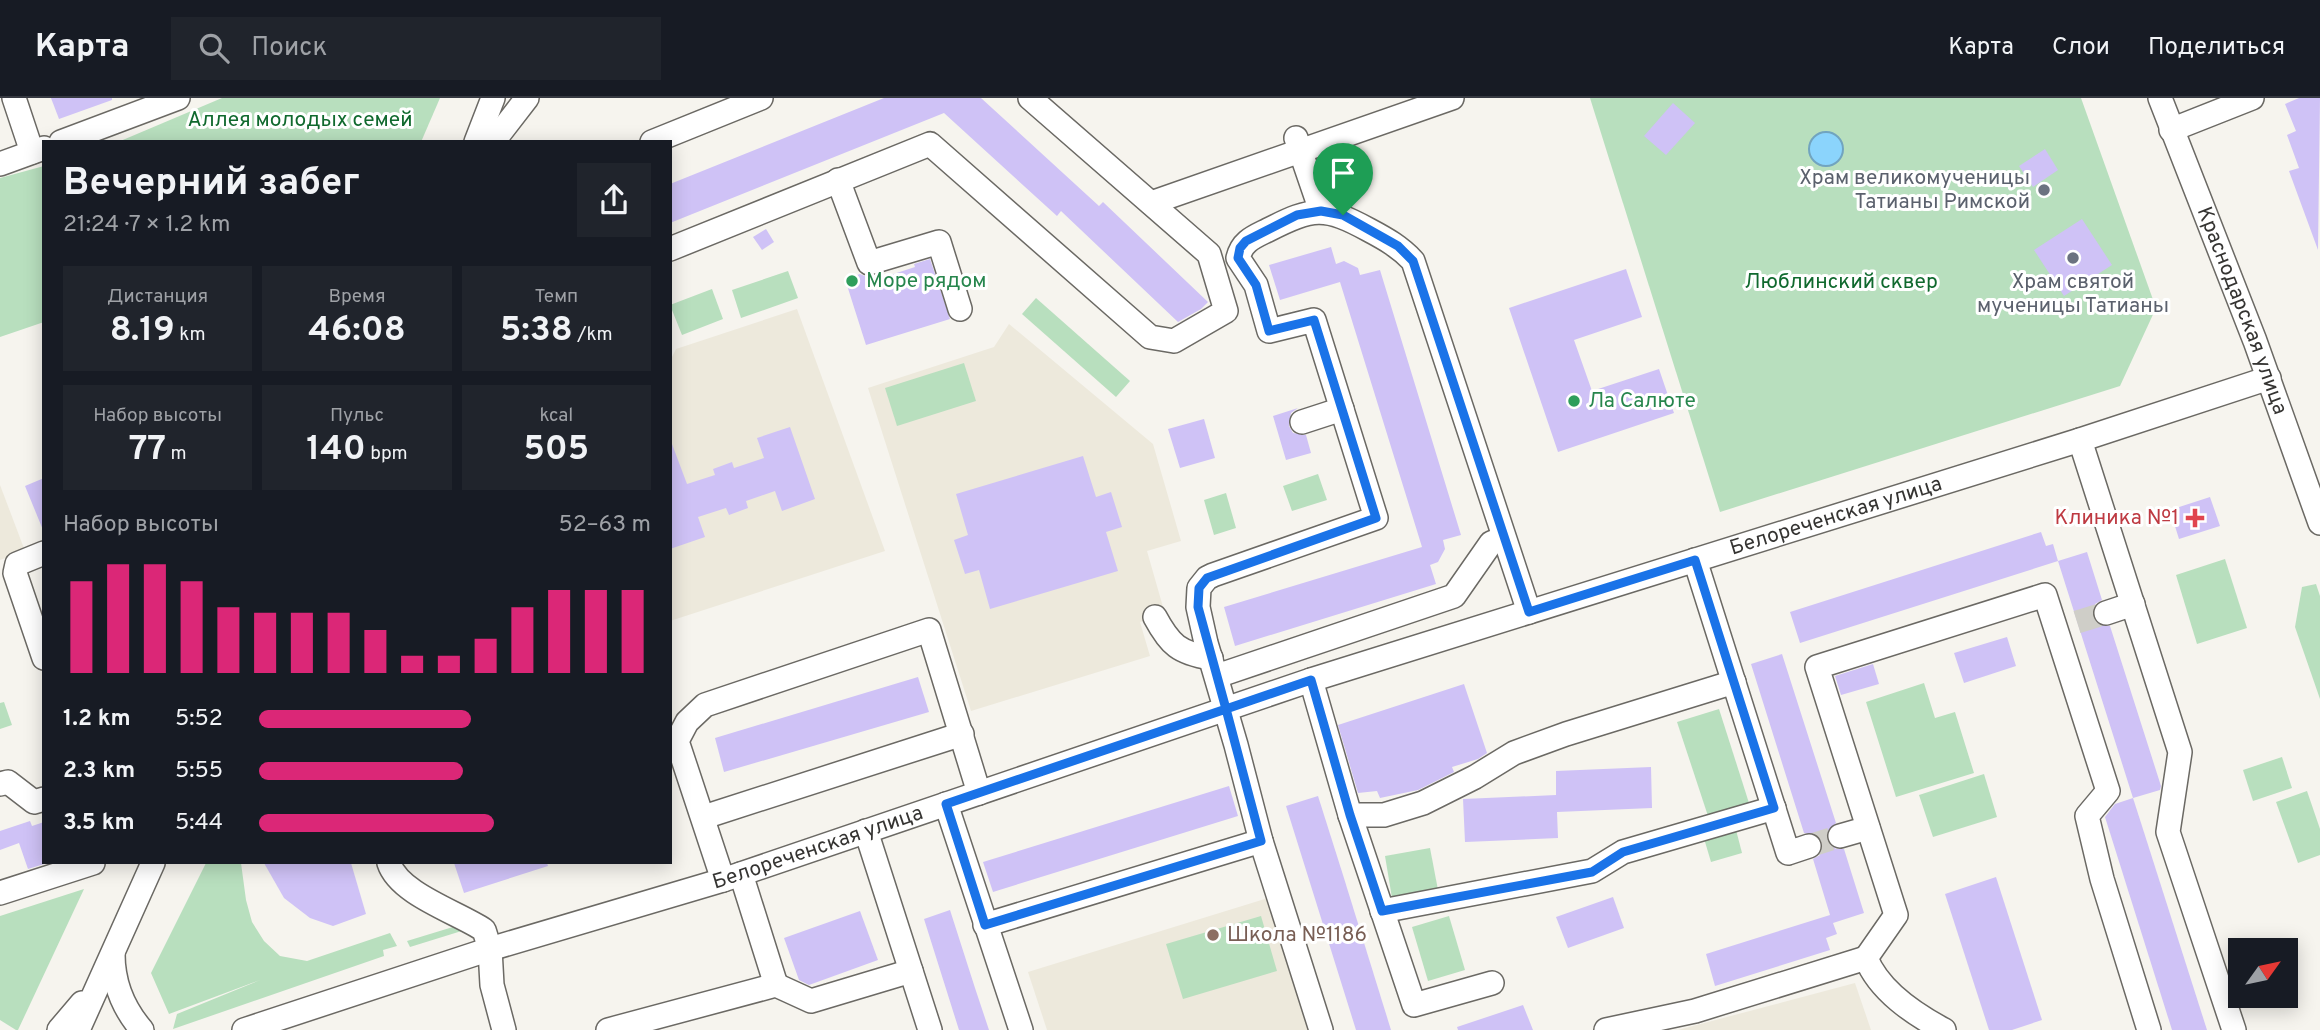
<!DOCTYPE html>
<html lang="ru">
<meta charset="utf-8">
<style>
:root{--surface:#171b24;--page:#20242c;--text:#f1f3f6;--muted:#9ea1a6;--line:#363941;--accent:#db2777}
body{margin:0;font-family:Overpass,sans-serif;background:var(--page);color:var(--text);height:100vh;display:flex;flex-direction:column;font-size:26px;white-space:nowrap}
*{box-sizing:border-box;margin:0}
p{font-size:23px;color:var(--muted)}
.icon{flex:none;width:38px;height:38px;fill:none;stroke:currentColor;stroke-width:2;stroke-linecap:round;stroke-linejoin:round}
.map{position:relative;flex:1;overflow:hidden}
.side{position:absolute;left:42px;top:42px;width:630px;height:724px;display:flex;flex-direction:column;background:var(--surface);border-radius:0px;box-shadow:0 4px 18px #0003}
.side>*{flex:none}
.needle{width:46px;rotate:57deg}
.controls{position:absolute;left:2228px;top:840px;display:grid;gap:14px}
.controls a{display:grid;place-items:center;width:70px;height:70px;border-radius:0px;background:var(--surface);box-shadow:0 4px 18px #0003;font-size:35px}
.pin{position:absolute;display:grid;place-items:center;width:60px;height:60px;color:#fff;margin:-72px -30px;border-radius:50% 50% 50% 0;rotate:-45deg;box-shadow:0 0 7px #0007}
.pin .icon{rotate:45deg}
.round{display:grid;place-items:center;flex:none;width:74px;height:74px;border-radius:0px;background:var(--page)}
.overview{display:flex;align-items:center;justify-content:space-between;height:119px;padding:0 21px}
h1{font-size:38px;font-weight:700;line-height:52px}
.metrics{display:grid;grid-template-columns:repeat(3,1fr);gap:10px;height:119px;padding:7px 21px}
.metrics div{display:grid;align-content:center;border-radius:0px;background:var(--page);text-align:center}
.metrics b{font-size:35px;font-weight:700}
.metrics small{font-size:19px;font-weight:400}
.metrics p{font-size:19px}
.chart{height:196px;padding:14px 21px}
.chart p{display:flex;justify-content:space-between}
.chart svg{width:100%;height:126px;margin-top:7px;stroke:var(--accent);stroke-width:6}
ul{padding:0 21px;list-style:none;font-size:23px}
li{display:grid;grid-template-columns:112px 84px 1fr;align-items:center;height:52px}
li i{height:18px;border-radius:9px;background:var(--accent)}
header{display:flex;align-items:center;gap:42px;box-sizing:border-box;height:98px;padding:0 35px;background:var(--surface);border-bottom:2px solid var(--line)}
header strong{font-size:33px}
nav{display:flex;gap:38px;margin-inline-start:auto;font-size:24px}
.search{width:490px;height:63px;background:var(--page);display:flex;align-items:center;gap:18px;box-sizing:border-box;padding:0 24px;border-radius:0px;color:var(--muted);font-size:26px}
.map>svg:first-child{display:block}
.built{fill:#ede9dc}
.green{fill:#b8dfbe}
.water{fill:#8bd4fc;stroke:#71a4bf;stroke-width:2}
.building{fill:#cfc2f6}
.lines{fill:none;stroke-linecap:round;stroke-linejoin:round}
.minor-tunnel{stroke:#cfcec8;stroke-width:23;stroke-dasharray:23 11;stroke-linecap:butt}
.minor-casing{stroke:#6b6964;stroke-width:26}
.minor{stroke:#fff;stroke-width:23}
.route-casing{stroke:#fff;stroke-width:14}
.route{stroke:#1a73e8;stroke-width:9}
.worship-dot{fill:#6b7280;stroke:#fff;stroke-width:2.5}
.leisure-dot{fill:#2e9e5b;stroke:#fff;stroke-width:2.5}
.health-dot{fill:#e0444e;stroke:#fff;stroke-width:2.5}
.education-dot{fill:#8d6e63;stroke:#fff;stroke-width:2.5}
.labels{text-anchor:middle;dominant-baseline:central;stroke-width:6;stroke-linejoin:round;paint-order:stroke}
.park-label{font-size:21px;fill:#10692e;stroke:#fff}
.worship-label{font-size:21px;fill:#5b616d;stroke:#fff;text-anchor:end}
.leisure-label{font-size:21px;fill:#27864d;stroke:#fff;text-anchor:start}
.street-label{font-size:21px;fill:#353432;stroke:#fff}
.health-label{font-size:21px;fill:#be3a42;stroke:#fff;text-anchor:end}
.education-label{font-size:21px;fill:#785e54;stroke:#fff;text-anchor:start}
</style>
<header>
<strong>Карта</strong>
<div class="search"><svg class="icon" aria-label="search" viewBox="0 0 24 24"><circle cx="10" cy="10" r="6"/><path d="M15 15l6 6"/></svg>Поиск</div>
<nav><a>Карта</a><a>Слои</a><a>Поделиться</a></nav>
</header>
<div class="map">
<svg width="2320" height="932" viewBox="0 0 2320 932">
<rect width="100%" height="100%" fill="#f6f4ee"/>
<g class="built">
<polygon points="797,211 885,453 670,523 670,263 676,251"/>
<polygon points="1009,226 1153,346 1181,443 1147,453 1165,516 1140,524 1150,558 971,613 868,290 994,249"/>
<polygon points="0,387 25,453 0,462"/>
<polygon points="1268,800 1308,932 1047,932 1028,874"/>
<polygon points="1855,885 1871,932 1678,932"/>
</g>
<g class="green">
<polygon points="222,0 440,0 421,44 118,44"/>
<polygon points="1590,0 2081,0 2156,210 2120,288 1720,414"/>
<polygon points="44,68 44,224 0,239 0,80"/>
<polygon points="788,173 798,200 741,220 732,192"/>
<polygon points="712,191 723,221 682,237 670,207"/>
<polygon points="1036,200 1130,283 1116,299 1022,216"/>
<polygon points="964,265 976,303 897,328 885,290"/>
<polygon points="1318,376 1327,402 1292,413 1283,388"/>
<polygon points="1226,395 1236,430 1214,437 1204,402"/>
<polygon points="2225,461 2247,530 2197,546 2176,477"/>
<polygon points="2316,486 2320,498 2320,601 2295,529 2302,489"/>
<polygon points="1924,585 1935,620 1955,614 1974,675 1896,699 1866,604"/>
<polygon points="4,604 12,627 0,631 0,605"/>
<polygon points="1719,611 1749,705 1708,718 1677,624"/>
<polygon points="2282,659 2292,690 2253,703 2243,672"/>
<polygon points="1984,676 1997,719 1933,739 1919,697"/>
<polygon points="2307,693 2320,731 2320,757 2298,765 2276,704"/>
<polygon points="1735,728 1742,755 1711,764 1703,737"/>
<polygon points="1430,750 1438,792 1392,800 1385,758"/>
<polygon points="206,765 241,765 246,802 252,824 264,843 280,858 307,863 390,835 397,848 383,852 384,858 173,931 177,916 260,882 169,916 151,875"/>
<polygon points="84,791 18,932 16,932 0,922 0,818"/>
<polygon points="1261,818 1277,873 1183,901 1166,846"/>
<polygon points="1449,818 1465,872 1428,883 1412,829"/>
<polygon points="466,825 468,831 410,849 407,843"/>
</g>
<circle class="water" cx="1826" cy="51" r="17"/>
<g class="building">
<polygon points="51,0 112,0 112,2 59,21"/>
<polygon points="884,0 981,0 1099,108 1103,104 1208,204 1201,211 1178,224 1061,113 1057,118 944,15 670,125 670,86"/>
<polygon points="2299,0 2320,0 2318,152 2289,73 2299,70 2287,37 2296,33 2285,6"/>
<polygon points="1673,5 1695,25 1666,57 1644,38"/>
<polygon points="2045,51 2058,72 2033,89 2019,68"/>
<polygon points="2082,121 2112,167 2064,198 2034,152"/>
<polygon points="766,131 774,144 762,152 753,139"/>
<polygon points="1331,149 1336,166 1344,163 1358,170 1360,177 1380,172 1461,437 1443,442 1445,451 1438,464 1430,467 1436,486 1235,548 1224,509 1422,449 1340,184 1280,202 1269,167"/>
<polygon points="930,161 950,221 866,247 845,181 860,176 867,179 869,184 915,169 914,166"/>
<polygon points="1626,171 1642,219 1574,242 1592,293 1659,271 1674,315 1558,354 1509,210"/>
<polygon points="1298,310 1291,315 1289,328 1293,335 1306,337 1311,355 1286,362 1273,318"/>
<polygon points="1204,321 1215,360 1180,370 1168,331"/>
<polygon points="790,329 815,401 782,413 775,393 746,403 748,410 729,417 726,410 698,419 705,439 670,451 670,346 672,346 687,386 715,377 713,371 732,364 734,370 764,360 757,340"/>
<polygon points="1083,358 1096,399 1111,394 1122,429 1106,434 1118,473 990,511 979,472 965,476 954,442 968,437 956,396"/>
<polygon points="44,380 44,432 43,432 25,388"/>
<polygon points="2210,399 2220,428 2179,441 2170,412"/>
<polygon points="2041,434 2046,448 2053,446 2058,463 1800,545 1790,514"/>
<polygon points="2087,454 2102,502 2095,506 2093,519 2097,526 2110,528 2161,688 2160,692 2133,700 2058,463"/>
<polygon points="2007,539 2016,568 1964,585 1954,555"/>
<polygon points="1782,556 1836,725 1827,734 1827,742 1836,751 1844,751 1864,815 1833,825 1837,836 1826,840 1830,852 1715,888 1706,856 1830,817 1813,761 1820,757 1822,744 1818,737 1804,735 1751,566"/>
<polygon points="1873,566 1879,586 1841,597 1835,578"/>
<polygon points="918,579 929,614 724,674 715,640"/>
<polygon points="1464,586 1487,655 1478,661 1452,669 1454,674 1418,692 1380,700 1377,693 1358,695 1338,627"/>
<polygon points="1651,669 1652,710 1557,714 1558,740 1465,744 1463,701 1556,697 1556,673"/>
<polygon points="1229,688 1238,718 993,794 983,764"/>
<polygon points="1318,698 1343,777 1391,932 1356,932 1286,708"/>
<polygon points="2133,700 2142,728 2207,932 2172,932 2105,719 2115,706"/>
<polygon points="30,723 32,728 44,724 44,766 28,771 19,745 0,752 0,733"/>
<polygon points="264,765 351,765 366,816 333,828 310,820 284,800"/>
<polygon points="454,765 547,765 548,768 464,795"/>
<polygon points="1996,779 2042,922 2012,932 1989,932 1945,796"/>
<polygon points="1613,799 1624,830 1568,850 1556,819"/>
<polygon points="950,812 975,890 989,932 959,932 924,821"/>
<polygon points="860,813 878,862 809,887 799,882 784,840"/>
<polygon points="1523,907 1533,932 1458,932 1457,929"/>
</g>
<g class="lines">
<g class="minor-tunnel">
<polyline points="2077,524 2106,515"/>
<polyline points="1809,748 1840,738"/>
</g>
<defs>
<g id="minor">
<polyline points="14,0 32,54"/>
<path id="s1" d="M2160,0L2255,243L2320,425"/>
<polyline points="2171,32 2252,0"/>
<polyline points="1296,40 1321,113"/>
<polyline points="61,44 178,0"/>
<polyline points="476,44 493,0"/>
<polyline points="493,44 527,0"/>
<polyline points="652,44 761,0"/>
<polyline points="0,66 44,50"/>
<polyline points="838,82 869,165 939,144 960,211"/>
<polyline points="1151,105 1452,0"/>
<polyline points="670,151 930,46 1150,239 1174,243 1226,213 1209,156 1030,0"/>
<polyline points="1302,324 1342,311"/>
<polyline points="2080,342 2180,654 2168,734 2234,932"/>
<polyline points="44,455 17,466 15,475 44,560"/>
<polyline points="1695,462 1788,755 1809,748"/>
<polyline points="2106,515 2133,506"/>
<path d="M1155,519C1170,547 1179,555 1211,560"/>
<polyline points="1217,578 1454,498 1491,445 1503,440"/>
<polyline points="1311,582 1350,717 1414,907 1492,885"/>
<polyline points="0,686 8,684 34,704 44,701"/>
<polyline points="946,706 1021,932"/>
<polyline points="1350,717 1384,717 1423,705 1475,679 1514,655 1566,636 1734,584"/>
<polyline points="704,719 962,636"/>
<polyline points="866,733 930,932"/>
<polyline points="1840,738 1868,730"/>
<path d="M389,765C399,796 457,814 484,832L490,851L492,887L504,932"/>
<polyline points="741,776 776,887"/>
<polyline points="723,782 677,643 687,624 705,607 929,532 979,695"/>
<polyline points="0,795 93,765"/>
<polyline points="1382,813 1592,773 1623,754 1774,710"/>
<polyline points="985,827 1261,743"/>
<path d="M113,856C113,885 123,910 142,932"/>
<polyline points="59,932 82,905"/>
<polyline points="78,932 153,765"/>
<path id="s2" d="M244,932L490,851L723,782L1311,582L2080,342L2269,280"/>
<polyline points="608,932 776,887 811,903 911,873"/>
<path d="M1321,932L1261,743L1236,647L1206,545L1198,509L1199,490L1207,480L1213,477L1376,420L1314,222L1269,233L1256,187L1238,160C1242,143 1254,139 1268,132C1313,109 1325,108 1369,132C1386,141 1400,149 1413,163L1529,514"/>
<polyline points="1606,932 1695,913 1866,860"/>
<path d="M1944,932C1914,916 1879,893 1866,860L1896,817L1817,569L2045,497L2108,693L2087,718L2102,781L2149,932"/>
</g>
</defs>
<use href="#minor" class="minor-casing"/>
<use href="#minor" class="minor"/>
</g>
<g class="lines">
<defs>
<polyline id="route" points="1343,117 1321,113 1297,117 1246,143 1240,150 1238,160 1256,187 1269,233 1314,222 1376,420 1207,480 1199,490 1198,509 1226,611 946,706 985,827 1261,743 1226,611 1311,582 1350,717 1382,813 1592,774 1623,754 1774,710 1695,462 1529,514 1413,163 1398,148 1343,117"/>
</defs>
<use href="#route" class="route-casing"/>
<use href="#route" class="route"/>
</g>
<g class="worship-dot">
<circle cx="2044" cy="92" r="7"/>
<circle cx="2073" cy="160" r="7"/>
</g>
<g class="leisure-dot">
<circle cx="852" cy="183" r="7"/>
<circle cx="1574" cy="303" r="7"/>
</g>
<path class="health-dot" d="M2191.5 409.5h7v7h7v7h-7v7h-7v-7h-7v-7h7z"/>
<circle class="education-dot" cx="1213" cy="837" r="7"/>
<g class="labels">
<g class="park-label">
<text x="300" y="22">Аллея молодых семей</text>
<text x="1841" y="184">Люблинский сквер</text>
</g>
<g class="worship-label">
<text x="2030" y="80">Храм великомученицы<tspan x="2030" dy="24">Татианы Римской</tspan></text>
<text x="2073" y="184" text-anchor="middle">Храм святой<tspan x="2073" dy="24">мученицы Татианы</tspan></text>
</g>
<g class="leisure-label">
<text x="866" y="183">Море рядом</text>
<text x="1588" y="303">Ла Салюте</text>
</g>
<g class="street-label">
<text stroke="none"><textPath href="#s1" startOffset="228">Краснодарская улица</textPath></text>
<text stroke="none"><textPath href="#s2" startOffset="1673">Белореченская улица</textPath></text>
<text stroke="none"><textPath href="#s2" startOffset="602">Белореченская улица</textPath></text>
</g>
<g class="health-label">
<text x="2179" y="420">Клиника №1</text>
</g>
<g class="education-label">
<text x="1227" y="837">Школа №1186</text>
</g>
</g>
</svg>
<div class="controls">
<a><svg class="needle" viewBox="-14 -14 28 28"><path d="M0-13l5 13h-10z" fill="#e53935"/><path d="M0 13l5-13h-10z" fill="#9ea1a6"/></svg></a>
</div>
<div class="pin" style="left:1343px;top:117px;background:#1e9e55"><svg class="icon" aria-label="arrive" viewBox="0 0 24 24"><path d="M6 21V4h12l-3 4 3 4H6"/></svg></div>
<section class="side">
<div class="overview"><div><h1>Вечерний забег</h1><p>21:24 · 7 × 1.2 km</p></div><a class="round"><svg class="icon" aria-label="share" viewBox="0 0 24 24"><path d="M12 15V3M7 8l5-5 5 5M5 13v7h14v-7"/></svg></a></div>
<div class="metrics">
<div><p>Дистанция</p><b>8.19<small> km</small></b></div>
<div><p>Время</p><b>46:08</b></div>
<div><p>Темп</p><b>5:38<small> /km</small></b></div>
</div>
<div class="metrics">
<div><p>Набор высоты</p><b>77<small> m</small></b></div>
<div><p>Пульс</p><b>140<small> bpm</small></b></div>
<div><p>kcal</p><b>505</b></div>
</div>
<div class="chart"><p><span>Набор высоты</span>52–63 m</p>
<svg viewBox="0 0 160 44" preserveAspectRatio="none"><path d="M5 44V12M15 44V6M25 44V6M35 44V12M45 44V21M55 44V23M65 44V23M75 44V23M85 44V29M95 44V38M105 44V38M115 44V32M125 44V21M135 44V15M145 44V15M155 44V15"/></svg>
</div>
<ul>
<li><b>1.2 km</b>5:52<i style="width:54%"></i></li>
<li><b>2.3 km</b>5:55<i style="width:52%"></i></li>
<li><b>3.5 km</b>5:44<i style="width:60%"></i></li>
</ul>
</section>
</div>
